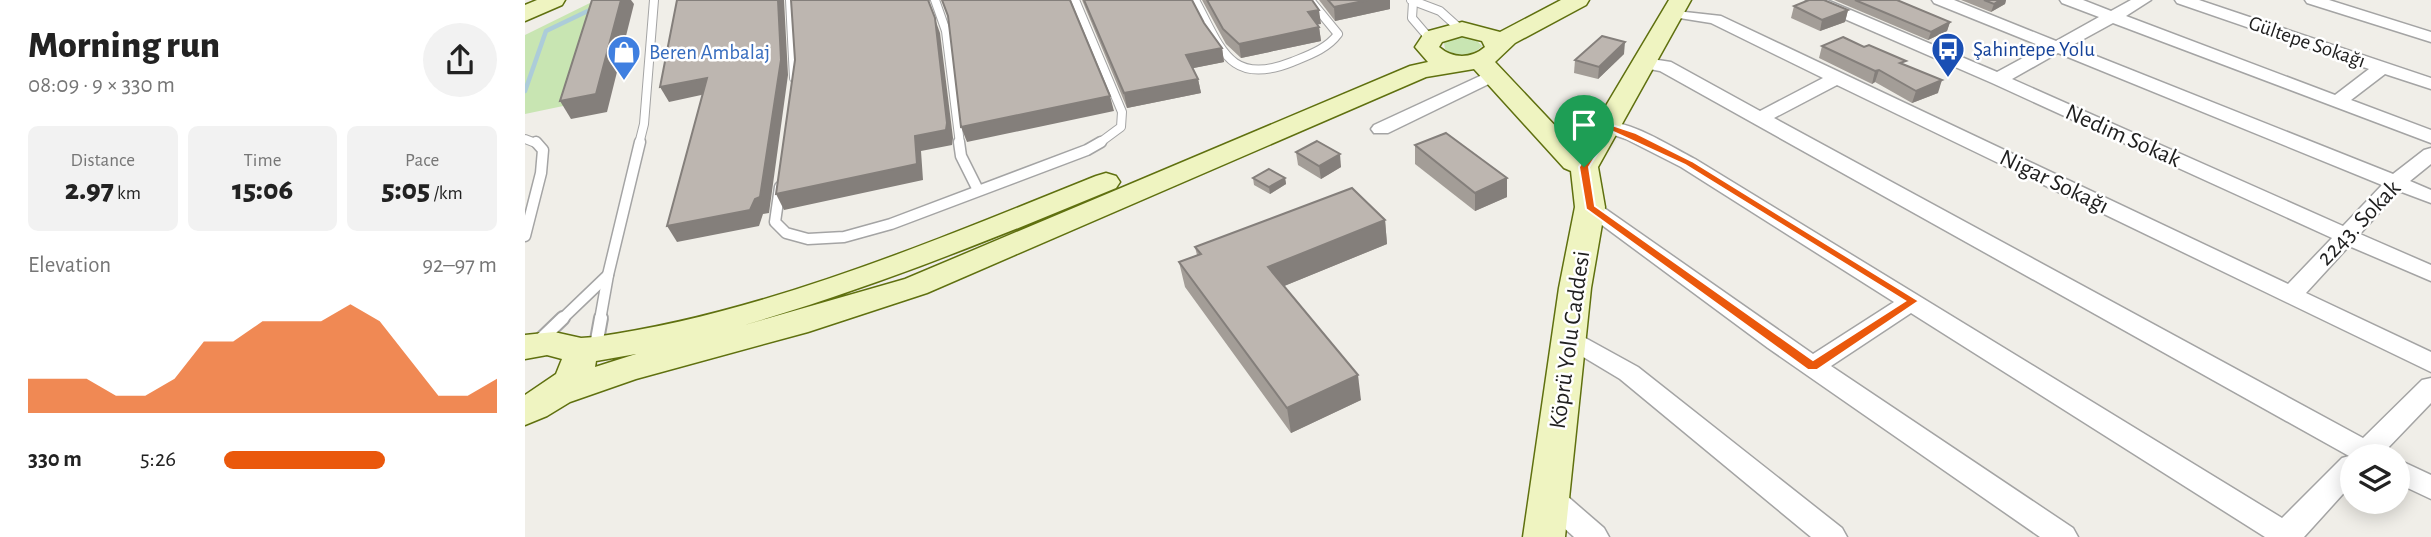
<!DOCTYPE html>
<meta charset="utf-8">
<style>
:root{--surface:#fff;--page:#f2f2f2;--text:#222;--muted:#767676;--accent:#ea580c}
body{margin:0;font-family:"Alegreya Sans",sans-serif;background:var(--page);color:var(--text);height:100vh;display:flex;flex-direction:column;font-size:26px;white-space:nowrap}
*{box-sizing:border-box;margin:0}
p{font-size:23px;color:var(--muted)}
.icon{flex:none;width:38px;height:38px;fill:none;stroke:currentColor;stroke-width:2;stroke-linecap:round;stroke-linejoin:round}
.map{position:relative;flex:1;overflow:hidden}
.side{display:flex;flex-direction:column;background:var(--surface);width:525px}
.side>*{flex:none}
.buttons{position:absolute;left:1815px;top:444px;display:grid;gap:14px}
.buttons a{display:grid;place-items:center;width:70px;height:70px;border-radius:50%;background:var(--surface);box-shadow:0 4px 18px #0003;font-size:35px}
.pin{position:absolute;display:grid;place-items:center;width:60px;height:60px;color:#fff;margin:-72px -30px;border-radius:50% 50% 50% 0;rotate:-45deg;box-shadow:0 0 7px #0007}
.pin .icon{rotate:45deg}
.round{display:grid;place-items:center;flex:none;width:74px;height:74px;border-radius:37px;background:var(--page)}
.summary{display:flex;align-items:center;justify-content:space-between;height:119px;padding:0 28px}
h1{font-size:38px;font-weight:800;line-height:52px}
.stats{display:grid;grid-template-columns:repeat(3,1fr);gap:10px;height:119px;padding:7px 28px}
.stats div{display:grid;align-content:center;border-radius:10px;background:var(--page);text-align:center}
.stats b{font-size:30px;font-weight:800}
.stats small{font-size:19px;font-weight:400}
.stats p{font-size:19px}
.chart{height:196px;padding:14px 28px}
.chart p{display:flex;justify-content:space-between}
.chart svg{width:100%;height:126px;margin-top:7px;fill:var(--accent);opacity:.7}
ul{padding:0 28px;list-style:none;font-size:23px}
li{display:grid;grid-template-columns:112px 84px 1fr;align-items:center;height:52px}
li i{height:18px;border-radius:9px;background:var(--accent)}
main{display:flex;flex:1;min-height:0}
.map>svg:first-child{display:block}
.grass{fill:#c8e5b2}
.lines{fill:none;stroke-linecap:round;stroke-linejoin:round}
.stream{stroke:#acccd9;stroke-width:4.5}
.lane-far2-casing{stroke:#a4a4a4;stroke-width:10}
.lane-far1-casing{stroke:#a4a4a4;stroke-width:13}
.lane-casing{stroke:#a4a4a4;stroke-width:16}
.street-casing{stroke:#a4a4a4;stroke-width:3}
.secondary-casing{stroke:#5f700f;stroke-width:3}
.lane-far2{stroke:#fff;stroke-width:8}
.lane-far1{stroke:#fff;stroke-width:10}
.lane{stroke:#fff;stroke-width:12}
.street{fill:#fff;fill-rule:evenodd}
.secondary{fill:#eff4c1;fill-rule:evenodd}
.wall{fill:#a39d97}
.shaded-wall{fill:#847f7b}
.building{fill:#bdb6b0;stroke:#847f7b;stroke-width:2}
.route{fill:#ea580c;stroke:#fff;stroke-width:2;fill-rule:evenodd}
.labels{text-anchor:middle;dominant-baseline:central;stroke-width:5;stroke-linejoin:round;paint-order:stroke}
.far-street-label{font-size:21px;fill:#202020;stroke:#fff}
.far-transit-label{font-size:21px;fill:#164399;stroke:#fff;text-anchor:start}
.far-shop-label{font-size:21px;fill:#366cbe;stroke:#fff;text-anchor:start}
.street-label{font-size:24px;fill:#202020;stroke:#fff}
</style>
<main>
<section class="side">
<div class="summary"><div><h1>Morning run</h1><p>08:09 · 9 × 330 m</p></div><a class="round"><svg class="icon" aria-label="share" viewBox="0 0 24 24"><path d="M12 15V3M7 8l5-5 5 5M5 13v7h14v-7"/></svg></a></div>
<div class="stats">
<div><p>Distance</p><b>2.97<small> km</small></b></div>
<div><p>Time</p><b>15:06</b></div>
<div><p>Pace</p><b>5:05<small> /km</small></b></div>
</div>
<div class="chart"><p><span>Elevation</span>92–97 m</p>
<svg viewBox="0 0 160 44" preserveAspectRatio="none"><path d="M0 44V32L10 32L20 32L30 38L40 38L50 32L60 19L70 19L80 12L90 12L100 12L110 6L120 12L130 25L140 38L150 38L160 32V44z"/></svg>
</div>
<ul>
<li><b>330 m</b>5:26<i style="width:59%"></i></li>
</ul>
</section>
<div class="map">
<svg width="1906" height="537" viewBox="0 0 1906 537">
<rect width="100%" height="100%" fill="#f0eee8"/>
<g class="grass">
<polygon points="71,0 43,105 0,114 0,35"/>
<path d="M933,37L950,39L957,46C947,57 931,57 920,49L919,43Z"/>
</g>
<g class="lines">
<polyline class="stream" points="0,91 21,31 69,8"/>
<defs>
<g id="lane-far2">
<polyline points="265,0 269,78"/>
<polyline points="410,0 421,31 435,144"/>
<polyline points="550,0 597,112 596,127 573,144"/>
<path d="M670,0C696,48 704,87 767,62C784,55 802,49 813,34L785,0"/>
<polyline points="886,0 915,11 935,29"/>
<polyline points="888,2 887,18 905,39"/>
<polyline points="0,139 13,144"/>
<polyline points="114,144 119,124 129,0"/>
</g>
<g id="lane-far1">
<polyline points="434,142 436,156 453,190"/>
<polyline points="255,187 250,222 261,233 283,239 319,237 366,224 562,150 576,142"/>
<polyline points="0,236 16,173 18,150 11,142"/>
<polyline points="36,320 83,275"/>
<polyline points="75,320 83,275 115,142"/>
</g>
<g id="lane">
<polyline points="76,318 72,340 81,345"/>
<polyline points="12,343 38,318"/>
</g>
<g id="street">
<path d="M1281,0H1302L1472,72L1518,47L1409,3L1407,0H1429L1531,41L1574,17L1537,3L1535,0H1558L1586,11L1606,0H1626L1601,16L1810,95L1844,69L1652,3L1650,0H1674L1906,78V89L1860,74L1826,100L1906,130V143L1588,23L1546,46L1868,174L1899,150L1906,148V164L1885,181L1906,190V203L1874,191L1835,234L1906,265V281L1824,246L1781,293L1906,352V372L1312,85L1249,118L1838,438L1897,380L1906,378V403L1860,451L1863,457H1827V484L1779,537H1740L1386,313L1306,366L1548,528L1553,537H1515L1243,348L1058,211L1054,207L1058,203H1072L1288,354L1369,302L1156,167L1101,139L1077,131L1074,127L1077,123C1101,117 1148,148 1170,159L1757,518L1817,458L1824,456L1135,71L1114,67L1111,63L1120,58L1146,62L1235,111L1298,78L1186,23L1142,16L1140,13L1142,10L1196,16L1763,284L1807,238L1467,83L1283,3ZM1533,53L1857,185L1818,226L1487,79Z"/>
<polygon points="1780,0 1804,0 1906,32 1906,42 1782,3"/>
<polygon points="968,70 974,71 977,75 974,79 863,133 849,133 846,129 849,125"/>
<polygon points="1044,329 1113,367 1317,528 1322,537 1286,537 1095,379 1035,343 1032,337 1035,331"/>
<polygon points="1872,459 1906,475 1906,499 1872,483"/>
<polygon points="1024,485 1034,489 1079,528 1084,537 1049,537 1014,505 1010,497 1014,489"/>
</g>
<g id="secondary">
<polygon points="12,0 40,0 37,5 0,21 0,5"/>
<path d="M1036,0H1064L1061,5L990,43L970,62L1054,151L1144,0H1166L1073,167L1080,207L1066,288L1040,537H998L1034,288L1050,207L1046,171L1039,168L949,69L901,77L402,293L283,332L111,379L45,402L22,416L0,425V395L31,374L37,359L22,355L0,359V335L29,332L56,338L70,337C241,313 411,240 571,176L581,173L591,176L595,182L591,188C461,242 331,294 195,332L380,279L885,66L903,62L890,47L900,32L937,22L975,32ZM937,36L957,41L960,47C946,59 928,59 914,47L917,42ZM111,354L70,367L71,361Z"/>
</g>
</defs>
<use href="#lane-far2" class="lane-far2-casing"/>
<use href="#lane-far1" class="lane-far1-casing"/>
<use href="#lane" class="lane-casing"/>
<use href="#street" class="street-casing"/>
<use href="#secondary" class="secondary-casing"/>
<use href="#lane-far2" class="lane-far2"/>
<use href="#lane-far1" class="lane-far1"/>
<use href="#lane" class="lane"/>
<use href="#street" class="street"/>
<use href="#secondary" class="secondary"/>
</g>
<g class="wall">
<polygon points="557,0 667,0 679,23 697,48 699,62 668,68 673,79 676,93 602,108"/>
<polygon points="677,0 787,0 796,24 792,24 794,27 796,41 716,58 701,44"/>
<polygon points="794,0 865,0 865,9 810,21"/>
<polygon points="1309,0 1373,0 1425,22 1422,31 1403,40"/>
<polygon points="1436,0 1481,0 1480,4 1466,12"/>
<polygon points="1269,6 1323,10 1320,22 1295,31 1266,18"/>
<polygon points="1297,46 1339,47 1380,65 1413,93 1387,103 1350,82 1347,84 1294,58"/>
<polygon points="1099,54 1073,79 1049,73 1050,60"/>
<polygon points="890,145 982,197 950,211 890,164"/>
<polygon points="771,152 816,167 796,179 773,165"/>
<polygon points="728,178 760,178 761,184 745,194 729,185"/>
<polygon points="860,220 862,244 759,286 836,400 766,433 660,287 654,262 672,255 670,247"/>
</g>
<g class="shaded-wall">
<polygon points="96,0 106,0 109,4 82,112 46,119 35,101"/>
<polygon points="253,0 259,0 263,75 244,213 238,214 234,226 152,242 142,226"/>
<polygon points="403,0 405,0 404,2 415,33 428,138 427,145 396,151 398,180 259,210 251,194 390,136"/>
<polygon points="843,0 865,0 865,9 810,21 809,7"/>
<polygon points="1475,0 1481,0 1480,4 1466,12 1469,4"/>
<polygon points="794,10 796,24 785,26 783,12"/>
<polygon points="1323,10 1320,22 1295,31 1297,20"/>
<polygon points="1425,22 1422,31 1403,40 1406,32"/>
<polygon points="794,27 796,41 716,58 714,44"/>
<polygon points="1100,42 1099,54 1073,79 1074,67"/>
<polygon points="697,48 699,62 664,69 661,55"/>
<polygon points="1354,70 1350,82 1347,84 1350,71"/>
<polygon points="182,78 190,92 144,102 135,87"/>
<polygon points="673,79 676,93 602,108 599,93"/>
<polygon points="1417,80 1413,93 1387,103 1391,91"/>
<polygon points="585,96 589,111 442,142 436,127"/>
<polygon points="815,154 816,167 796,179 794,166"/>
<polygon points="760,178 761,184 745,194 744,187"/>
<polygon points="982,178 982,197 950,211 950,193"/>
<polygon points="860,220 862,244 747,291 743,267"/>
<polygon points="833,375 836,400 766,433 762,408"/>
</g>
<g class="building">
<polygon points="67,0 96,0 71,94 35,101"/>
<polygon points="152,0 253,0 256,60 235,197 230,199 225,210 142,226 182,78 135,87"/>
<polygon points="266,0 403,0 410,18 422,123 421,130 390,136 392,164 251,194 270,60"/>
<polygon points="417,0 545,0 585,96 436,127 423,16"/>
<polygon points="559,0 667,0 679,23 697,48 661,55 673,79 599,93"/>
<polygon points="682,0 787,0 794,10 783,12 794,27 714,44 698,29"/>
<polygon points="803,0 843,0 809,7"/>
<polygon points="1284,0 1299,0 1323,10 1297,20 1269,6"/>
<polygon points="1330,0 1372,0 1425,22 1406,32"/>
<polygon points="1459,0 1475,0 1469,4"/>
<polygon points="1077,36 1100,42 1074,67 1050,60"/>
<polygon points="1318,37 1339,47 1344,45 1381,61 1375,63 1417,80 1391,91 1354,70 1350,71 1297,46"/>
<polygon points="921,133 982,178 950,193 890,145"/>
<polygon points="792,141 815,154 794,166 771,152"/>
<polygon points="744,169 760,178 744,187 728,178"/>
<polygon points="827,188 860,220 743,267 833,375 762,408 654,262 676,254 670,247"/>
</g>
<path class="route" d="M1084,124L1111,133L1167,161L1394,301L1292,370H1283L1061,209L1054,167L1079,127ZM1086,131L1160,165L1380,301L1288,360L1070,206L1064,167Z"/>
<defs>
<symbol id="bus-pin" viewBox="-11 -11 22 30"><path d="M0 17L-7.5 6A9.5 9.5 0 1 1 7.5 6Z" fill="#1a4fb4" stroke="#fff"/><path d="M-5-6H5V4H4V6H2V4H-2V6H-4V4H-5ZM-3.5-4V0h7V-4ZM-3.5 1.2v1.5H-2V1.2ZM2 1.2v1.5H3.5V1.2Z" fill="#fff"/></symbol>
<symbol id="shop-pin" viewBox="-11 -11 22 30"><path d="M0 17L-7.5 6A9.5 9.5 0 1 1 7.5 6Z" fill="#3f7fe0" stroke="#fff"/><path d="M-5-2.5h2.3a2.7 3.5 0 0 1 5.4 0H5L5.5 6h-11ZM-1.5-2.5h3a1.5 2.3 0 0 0-3 0Z" fill="#fff"/></symbol>
</defs>
<g fill-rule="evenodd">
<use href="#bus-pin" x="1404" y="30" width="38" height="52"/>
<use href="#shop-pin" x="80" y="33" width="38" height="52"/>
</g>
<g class="labels">
<g class="far-street-label">
<text transform="translate(1782 42) rotate(19)">Gültepe Sokağı</text>
</g>
<g class="far-transit-label">
<text x="1448" y="49">Şahintepe Yolu</text>
</g>
<g class="far-shop-label">
<text x="124" y="52">Beren Ambalaj</text>
</g>
<g class="street-label">
<text transform="translate(1598 136) rotate(24)">Nedim Sokak</text>
<text transform="translate(1529 182) rotate(26)">Nigar Sokağı</text>
<text transform="translate(1834 223) rotate(-46)">2243. Sokak</text>
<text transform="translate(1045 340) rotate(-82)">Köprü Yolu Caddesi</text>
</g>
</g>
</svg>
<div class="buttons">
<a><svg class="icon" aria-label="layers" viewBox="0 0 24 24"><path d="M12 4l9 5-9 5-9-5zM3 14l9 5 9-5"/></svg></a>
</div>
<div class="pin" style="left:1059px;top:167px;background:#1e9e55"><svg class="icon" aria-label="arrive" viewBox="0 0 24 24"><path d="M6 21V4h12l-3 4 3 4H6"/></svg></div>
</div>
</main>
